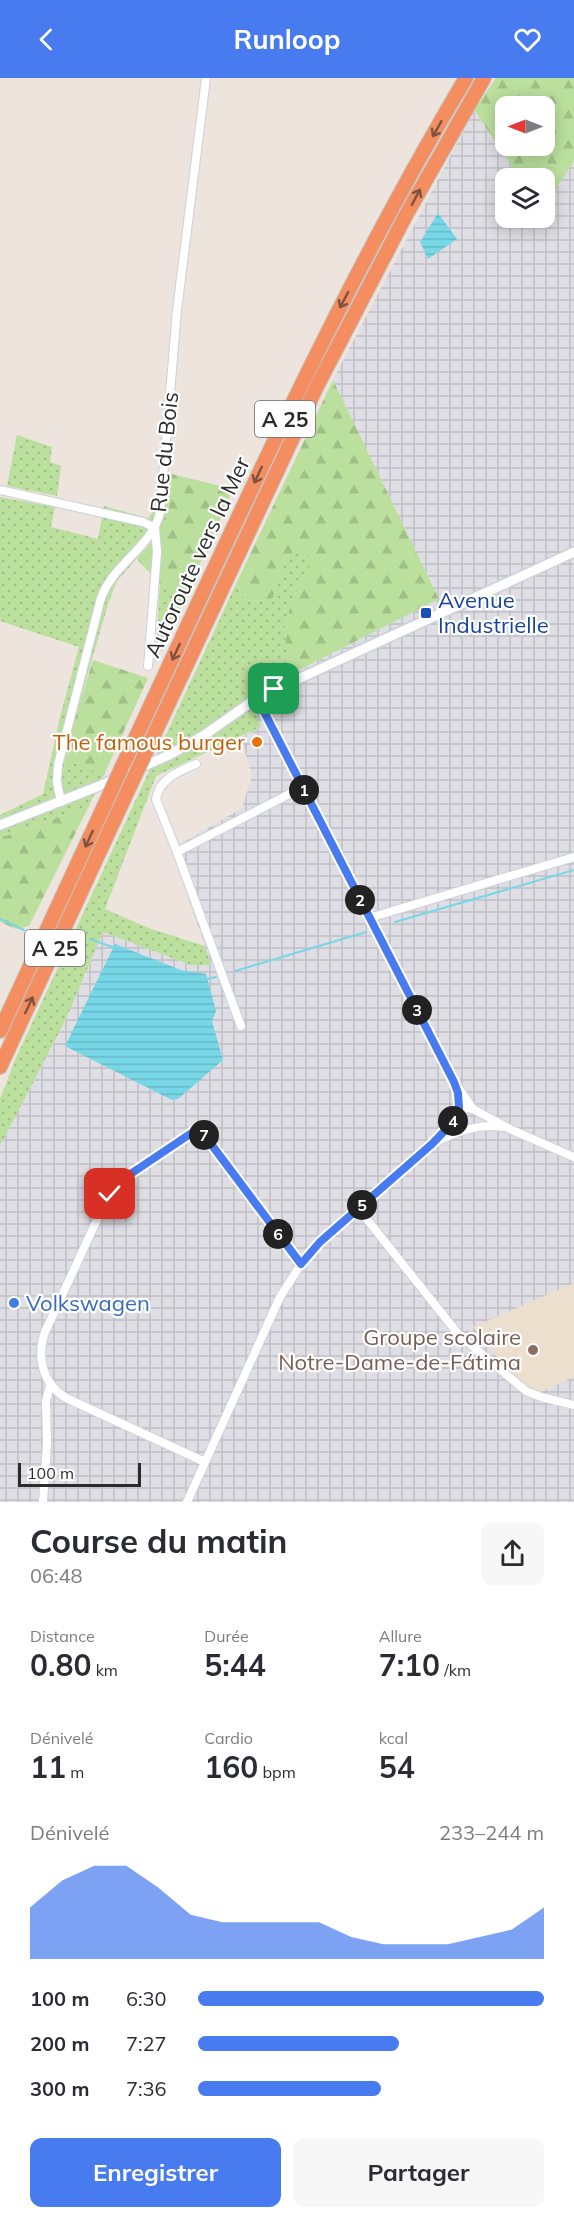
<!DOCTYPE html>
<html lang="fr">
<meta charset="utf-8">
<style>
:root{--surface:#fff;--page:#f7f7f7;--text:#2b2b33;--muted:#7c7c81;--accent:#477bef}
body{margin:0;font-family:Mulish,sans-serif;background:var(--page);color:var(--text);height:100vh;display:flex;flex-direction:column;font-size:22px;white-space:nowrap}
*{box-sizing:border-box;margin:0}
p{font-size:20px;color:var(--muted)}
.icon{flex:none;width:33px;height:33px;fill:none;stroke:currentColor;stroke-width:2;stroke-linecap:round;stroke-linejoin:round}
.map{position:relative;height:1424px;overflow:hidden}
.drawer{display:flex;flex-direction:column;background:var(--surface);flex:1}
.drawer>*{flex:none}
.needle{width:39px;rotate:270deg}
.tools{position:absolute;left:495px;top:18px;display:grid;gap:12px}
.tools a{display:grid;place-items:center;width:60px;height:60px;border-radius:12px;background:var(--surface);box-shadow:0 3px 15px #0003;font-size:30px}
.scale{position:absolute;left:18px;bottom:15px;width:123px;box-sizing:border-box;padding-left:6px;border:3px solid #2b2b2b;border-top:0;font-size:16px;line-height:21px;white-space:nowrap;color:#2b2b2b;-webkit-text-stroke:4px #fff;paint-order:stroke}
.pin{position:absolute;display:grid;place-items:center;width:51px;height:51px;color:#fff;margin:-26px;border-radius:12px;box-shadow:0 3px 9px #0006}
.km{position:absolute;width:30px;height:30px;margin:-15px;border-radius:50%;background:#222;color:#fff;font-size:16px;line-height:30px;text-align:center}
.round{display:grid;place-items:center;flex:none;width:63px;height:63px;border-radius:12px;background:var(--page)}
.overview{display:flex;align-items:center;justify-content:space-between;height:102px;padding:0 30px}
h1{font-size:33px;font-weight:700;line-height:45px}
.stats{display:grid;grid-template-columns:repeat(3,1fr);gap:9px;height:102px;padding:6px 30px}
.stats div{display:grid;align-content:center}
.stats b{font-size:30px;font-weight:700}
.stats small{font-size:16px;font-weight:400}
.stats p{font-size:16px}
.chart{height:168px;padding:12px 30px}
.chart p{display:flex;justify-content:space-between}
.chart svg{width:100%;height:108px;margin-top:6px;fill:var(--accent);opacity:.7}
.action{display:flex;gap:12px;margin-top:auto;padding:12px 30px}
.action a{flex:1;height:69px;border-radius:12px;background:var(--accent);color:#fff;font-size:24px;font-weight:700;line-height:69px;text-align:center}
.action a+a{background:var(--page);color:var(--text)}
ul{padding:0 30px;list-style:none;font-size:20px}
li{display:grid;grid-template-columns:96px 72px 1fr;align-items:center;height:45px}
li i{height:15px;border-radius:8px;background:var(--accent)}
header{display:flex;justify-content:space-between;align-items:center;height:78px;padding:0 30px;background:var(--accent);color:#fff;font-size:27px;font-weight:700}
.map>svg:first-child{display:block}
.industrial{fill:url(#industrial-grid)}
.education{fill:#ecdfce}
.grass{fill:url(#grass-dots)}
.forest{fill:url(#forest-firs);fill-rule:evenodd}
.water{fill:url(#water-rules)}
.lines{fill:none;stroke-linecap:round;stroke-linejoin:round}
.stream{stroke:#77d7e7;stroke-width:2}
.minor-casing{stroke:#ccd1db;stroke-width:10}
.tertiary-casing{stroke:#ccd1db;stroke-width:12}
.motorway-casing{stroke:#c4c4c4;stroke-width:16}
.minor{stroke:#fff;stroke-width:8}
.tertiary{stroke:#fff;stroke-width:9}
.motorway{stroke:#f48e60;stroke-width:14}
.motorway-bridge-casing{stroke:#c4c4c4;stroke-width:16;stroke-linecap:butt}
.motorway-bridge{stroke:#f48e60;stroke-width:14}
.oneway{stroke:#7b5340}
.route-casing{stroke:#fff;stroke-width:12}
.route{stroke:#477bef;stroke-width:8}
.transit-dot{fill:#1a4fb4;stroke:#fff;stroke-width:2}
.food-dot{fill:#e8710a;stroke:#fff;stroke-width:2}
.shop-dot{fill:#3f7fe0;stroke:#fff;stroke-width:2}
.education-dot{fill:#8d6e63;stroke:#fff;stroke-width:2}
.labels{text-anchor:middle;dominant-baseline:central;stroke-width:4.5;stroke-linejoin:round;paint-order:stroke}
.shield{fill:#fff;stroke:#6b6b6b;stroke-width:1.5}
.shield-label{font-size:21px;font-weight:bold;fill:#2b2b2b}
.street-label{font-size:22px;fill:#2b2b2b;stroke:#fff}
.transit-label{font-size:22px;fill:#164399;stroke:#fff;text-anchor:start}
.food-label{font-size:22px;fill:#c56008;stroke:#fff;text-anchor:end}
.shop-label{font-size:22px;fill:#366cbe;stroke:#fff;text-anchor:start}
.education-label{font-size:22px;fill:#785e54;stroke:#fff;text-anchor:end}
</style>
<header><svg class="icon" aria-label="back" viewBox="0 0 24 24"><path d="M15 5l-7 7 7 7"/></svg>Runloop<svg class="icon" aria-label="heart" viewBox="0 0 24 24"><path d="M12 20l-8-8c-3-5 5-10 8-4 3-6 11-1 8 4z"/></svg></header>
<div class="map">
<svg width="574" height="1424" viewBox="0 0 574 1424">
<defs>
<pattern id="industrial-grid" width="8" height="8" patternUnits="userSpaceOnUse" patternTransform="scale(1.5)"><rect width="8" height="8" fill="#dfdee4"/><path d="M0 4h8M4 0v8" fill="none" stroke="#c0bfc4"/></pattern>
<pattern id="grass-dots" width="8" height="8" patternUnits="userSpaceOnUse" patternTransform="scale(1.5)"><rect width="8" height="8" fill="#bbdf9d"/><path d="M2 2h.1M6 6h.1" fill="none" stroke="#a1c087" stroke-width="1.8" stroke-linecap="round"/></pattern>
<pattern id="forest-firs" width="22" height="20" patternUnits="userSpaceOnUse" patternTransform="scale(1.5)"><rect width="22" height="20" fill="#bbdf9d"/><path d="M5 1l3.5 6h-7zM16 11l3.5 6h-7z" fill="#a1c087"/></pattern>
<pattern id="water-rules" width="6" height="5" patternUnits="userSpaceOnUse" patternTransform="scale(1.5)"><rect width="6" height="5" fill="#77d7e7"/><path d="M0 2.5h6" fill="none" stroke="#67b9c6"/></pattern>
</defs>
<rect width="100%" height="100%" fill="#ece4dd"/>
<polygon class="industrial" points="474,33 520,100 506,100 506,140 544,140 545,128 574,83 574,1424 0,1424 0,1068 66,941 103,854 191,887 211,886 172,771 242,730 252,698 241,659 261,649 248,618 439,521 333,302"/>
<polygon class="education" points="574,1205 574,1299 541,1314 525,1307 511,1296 473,1249"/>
<g class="grass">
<polygon points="17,357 52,369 50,384 61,388 57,418 7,408"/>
<polygon points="158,394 172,396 171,422 164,449 117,503 109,523 74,643 64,688 80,684 103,699 89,728 0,760 0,737 43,716 60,639 79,569 0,543 0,419 55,429 51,449 98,461 104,428 148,440 156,429"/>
<polygon points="302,470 313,481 292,523 284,553 291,596 248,618 261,649 156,698 105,831 151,851 205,868 211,887 191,887 103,854 66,941 0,1068 0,1021 15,982 236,506 245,523 272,522 285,479"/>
<polygon points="160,506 186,517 155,585"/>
</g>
<g class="forest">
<path d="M496,0H574V83L545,128L544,100H520L474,32ZM544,28V68H506V28Z"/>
<polygon points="333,302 439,521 291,596 284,553 292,523 313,480 301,471 285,479 272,522 245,523 236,506"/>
<polygon points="172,396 233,411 186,517 160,506 137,481 164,449 171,422"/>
<polygon points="93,582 148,600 103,699 80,684 64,689 74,643"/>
<polygon points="89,728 29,848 16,851 0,844 0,760"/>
</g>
<g class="water">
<polygon points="438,135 457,161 428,181 420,164"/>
<polygon points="115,866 181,892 206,896 216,933 212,943 223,982 178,1021 172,1022 65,968"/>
</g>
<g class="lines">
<g class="stream">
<polyline points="0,841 24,852"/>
<polyline points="395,844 574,792"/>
<polyline points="90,861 115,870"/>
<polyline points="235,893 366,854"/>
<polyline points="207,901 216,899"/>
</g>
<defs>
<g id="minor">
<polyline points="0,412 143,444 155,450 157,474 148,588"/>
<polyline points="257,620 454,1003 473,1031"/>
<path d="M61,724L57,704L58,687L101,520C113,486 151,470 160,435L177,232L206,0"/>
<path d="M177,774L156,721C159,701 179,693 196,686"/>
<polyline points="369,840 574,779"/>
<polyline points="241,948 177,774 303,709"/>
<path d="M436,1064C454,1054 482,1045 502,1049"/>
<polyline points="358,1130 459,1257 526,1313 541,1319 574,1327"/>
<path d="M205,1384L66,1320C43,1306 36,1280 45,1254L109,1116L123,1101L199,1050L301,1186"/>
<polyline points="43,1424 47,1366 46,1323 50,1307"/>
<polyline points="187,1424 280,1219 301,1186 335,1150 432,1066 460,1033 467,1030 473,1031 512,1052 574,1079"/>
</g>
<polyline id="tertiary" points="0,747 99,708 169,677 203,658 257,620 574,474"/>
<g id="motorway">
<polyline points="144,678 316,310 406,137 484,0"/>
<path d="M121,691C230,458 334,221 466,0"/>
<polyline points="0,953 106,724"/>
<polyline points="0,989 129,710"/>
</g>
</defs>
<use href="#minor" class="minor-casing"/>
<use href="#tertiary" class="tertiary-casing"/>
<use href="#motorway" class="motorway-casing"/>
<use href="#minor" class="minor"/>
<use href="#tertiary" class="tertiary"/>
<use href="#motorway" class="motorway"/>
<defs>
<g id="motorway-bridge">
<polyline points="129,710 144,678"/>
<polyline points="106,724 121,691"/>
</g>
</defs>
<use href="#motorway-bridge" class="motorway-bridge-casing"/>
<use href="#motorway-bridge" class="motorway-bridge"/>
</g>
<defs><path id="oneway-shaft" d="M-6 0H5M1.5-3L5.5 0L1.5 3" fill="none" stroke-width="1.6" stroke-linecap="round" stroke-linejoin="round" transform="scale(1.5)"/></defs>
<g class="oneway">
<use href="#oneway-shaft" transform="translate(437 51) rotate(120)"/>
<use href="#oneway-shaft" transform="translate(416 119) rotate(-62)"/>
<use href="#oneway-shaft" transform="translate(344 222) rotate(118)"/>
<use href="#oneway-shaft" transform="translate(258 397) rotate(115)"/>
<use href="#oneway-shaft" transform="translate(176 574) rotate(115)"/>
<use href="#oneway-shaft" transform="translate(89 761) rotate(115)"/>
<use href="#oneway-shaft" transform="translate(29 927) rotate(-65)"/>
</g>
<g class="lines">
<defs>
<polyline id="route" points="110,1116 123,1101 199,1050 301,1186 320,1164 432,1066 452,1045 459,1034 459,1029 458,1015 454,1004 257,620 274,611"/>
</defs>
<use href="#route" class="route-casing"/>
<use href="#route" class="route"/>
</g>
<rect class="transit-dot" x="420" y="529" width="12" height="12" rx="3"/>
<circle class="food-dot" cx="257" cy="664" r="6"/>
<circle class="shop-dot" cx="14" cy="1225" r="6"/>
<circle class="education-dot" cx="533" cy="1272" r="6"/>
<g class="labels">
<g class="shield">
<rect x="255" y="323" width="60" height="36" rx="4.5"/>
<rect x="25" y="852" width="60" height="36" rx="4.5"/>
</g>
<g class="shield-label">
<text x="285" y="341">A 25</text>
<text x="55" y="870">A 25</text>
</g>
<g class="street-label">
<text transform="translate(164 374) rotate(-84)">Rue du Bois</text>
<text transform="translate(197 479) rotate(-65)">Autoroute vers la Mer</text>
</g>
<g class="transit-label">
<text x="438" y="522">Avenue<tspan x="438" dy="25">Industrielle</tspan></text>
</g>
<g class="food-label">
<text x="245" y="664">The famous burger</text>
</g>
<g class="shop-label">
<text x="26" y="1225">Volkswagen</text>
</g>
<g class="education-label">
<text x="521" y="1259">Groupe scolaire<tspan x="521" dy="25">Notre-Dame-de-Fátima</tspan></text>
</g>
</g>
</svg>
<div class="tools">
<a><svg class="needle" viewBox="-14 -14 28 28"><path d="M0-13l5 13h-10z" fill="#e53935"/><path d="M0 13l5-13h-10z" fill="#7c7c81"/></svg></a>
<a><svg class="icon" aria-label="layers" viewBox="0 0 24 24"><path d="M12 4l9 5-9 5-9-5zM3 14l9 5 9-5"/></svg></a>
</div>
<div class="scale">100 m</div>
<div class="pin" style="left:274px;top:611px;background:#1e9e55"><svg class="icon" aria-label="arrive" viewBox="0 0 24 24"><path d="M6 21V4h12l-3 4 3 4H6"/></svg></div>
<div class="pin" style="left:110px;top:1116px;background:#d93025"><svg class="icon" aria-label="check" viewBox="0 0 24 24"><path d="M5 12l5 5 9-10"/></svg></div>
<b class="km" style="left:304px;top:712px">1</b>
<b class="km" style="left:360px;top:822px">2</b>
<b class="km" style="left:417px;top:932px">3</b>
<b class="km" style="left:453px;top:1043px">4</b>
<b class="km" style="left:362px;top:1127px">5</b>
<b class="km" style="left:278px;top:1156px">6</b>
<b class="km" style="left:204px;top:1057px">7</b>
</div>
<section class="drawer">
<div class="overview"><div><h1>Course du matin</h1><p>06:48</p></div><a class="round"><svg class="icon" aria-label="share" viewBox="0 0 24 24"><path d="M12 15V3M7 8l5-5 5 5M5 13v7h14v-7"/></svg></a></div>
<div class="stats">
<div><p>Distance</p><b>0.80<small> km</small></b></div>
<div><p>Durée</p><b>5:44</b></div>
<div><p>Allure</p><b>7:10<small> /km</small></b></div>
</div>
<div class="stats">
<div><p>Dénivelé</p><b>11<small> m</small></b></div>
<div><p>Cardio</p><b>160<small> bpm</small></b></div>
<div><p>kcal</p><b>54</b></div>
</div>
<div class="chart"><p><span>Dénivelé</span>233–244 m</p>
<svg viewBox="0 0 160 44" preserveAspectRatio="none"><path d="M0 44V23L10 12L20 6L30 6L40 15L50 26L60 29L70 29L80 29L90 29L100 35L110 38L120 38L130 38L140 35L150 32L160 23V44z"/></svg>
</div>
<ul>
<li><b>100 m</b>6:30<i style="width:100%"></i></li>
<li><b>200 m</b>7:27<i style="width:58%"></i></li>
<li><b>300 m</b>7:36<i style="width:53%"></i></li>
</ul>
<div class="action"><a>Enregistrer</a><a>Partager</a></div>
</section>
